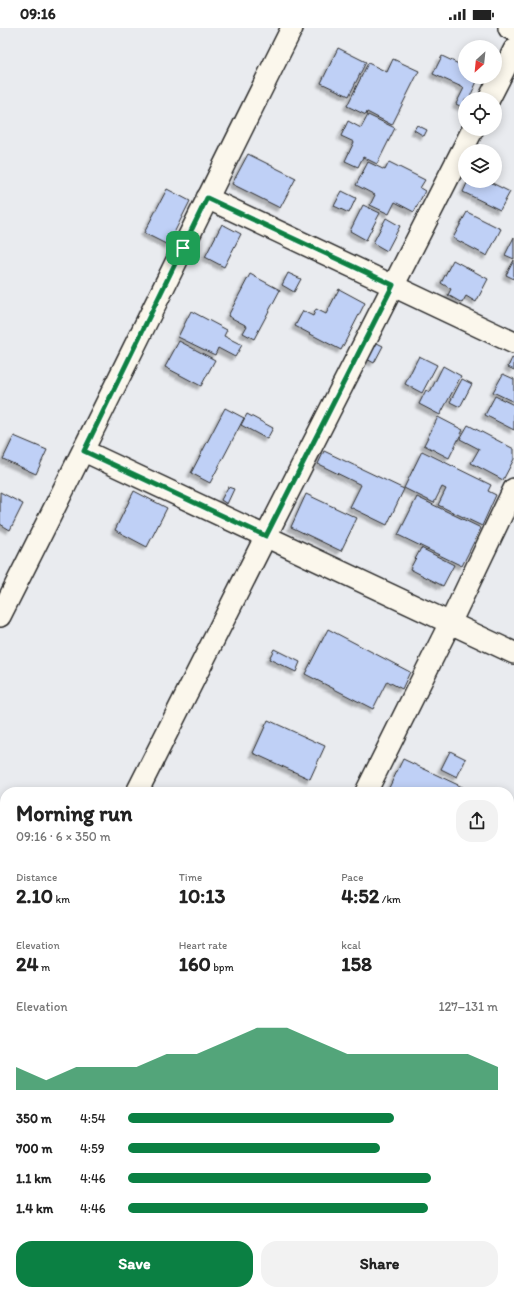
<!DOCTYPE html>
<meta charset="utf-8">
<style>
:root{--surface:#fff;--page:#f2f2f2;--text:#222;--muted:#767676;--accent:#0b8043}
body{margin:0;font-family:Itim,sans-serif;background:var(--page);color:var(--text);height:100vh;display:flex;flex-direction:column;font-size:15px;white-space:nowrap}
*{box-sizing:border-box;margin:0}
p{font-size:13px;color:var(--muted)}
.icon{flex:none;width:22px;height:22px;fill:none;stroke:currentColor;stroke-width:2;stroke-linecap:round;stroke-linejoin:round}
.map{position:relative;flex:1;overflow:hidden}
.panel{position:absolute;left:0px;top:759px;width:514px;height:508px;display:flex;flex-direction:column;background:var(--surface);border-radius:16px 16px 0 0;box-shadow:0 2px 10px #0003}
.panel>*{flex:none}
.needle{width:26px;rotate:207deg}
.buttons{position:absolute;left:458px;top:12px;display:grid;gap:8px}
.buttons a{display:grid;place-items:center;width:44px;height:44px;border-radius:50%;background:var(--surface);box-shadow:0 2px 10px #0003;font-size:20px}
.pin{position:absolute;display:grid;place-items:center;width:34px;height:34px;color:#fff;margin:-17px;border-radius:8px;box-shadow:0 2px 6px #0006}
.round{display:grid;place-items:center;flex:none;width:42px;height:42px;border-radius:16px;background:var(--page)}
.headline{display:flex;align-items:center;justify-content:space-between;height:68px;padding:0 16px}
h1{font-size:22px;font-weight:700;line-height:30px}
.figures{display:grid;grid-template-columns:repeat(3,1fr);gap:6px;height:68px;padding:4px 16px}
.figures div{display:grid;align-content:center}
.figures b{font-size:20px;font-weight:700}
.figures small{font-size:11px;font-weight:400}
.figures p{font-size:11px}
.chart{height:112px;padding:8px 16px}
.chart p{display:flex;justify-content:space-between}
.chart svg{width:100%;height:72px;margin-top:4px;fill:var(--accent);opacity:.7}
.action{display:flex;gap:8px;margin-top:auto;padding:8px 16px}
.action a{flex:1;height:46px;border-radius:16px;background:var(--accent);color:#fff;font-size:16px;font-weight:700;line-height:46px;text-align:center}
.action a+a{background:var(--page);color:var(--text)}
ul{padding:0 16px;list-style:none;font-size:13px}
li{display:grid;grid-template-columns:64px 48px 1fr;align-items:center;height:30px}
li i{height:10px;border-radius:5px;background:var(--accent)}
.status{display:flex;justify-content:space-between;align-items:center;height:28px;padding:0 20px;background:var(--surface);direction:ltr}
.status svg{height:11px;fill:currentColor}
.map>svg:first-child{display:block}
.building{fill:#bfd0f6;stroke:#2b2b2b;filter:url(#shadow)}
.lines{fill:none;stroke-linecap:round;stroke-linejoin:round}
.minor-casing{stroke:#2b2b2b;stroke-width:24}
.minor{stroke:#fbf7ec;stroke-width:21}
.route-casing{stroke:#fff;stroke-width:8}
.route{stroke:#0b8043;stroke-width:5}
</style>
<div class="status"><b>09:16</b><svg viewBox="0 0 49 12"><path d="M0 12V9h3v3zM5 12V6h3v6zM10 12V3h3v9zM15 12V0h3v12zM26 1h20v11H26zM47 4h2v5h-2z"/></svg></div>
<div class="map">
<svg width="514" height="1267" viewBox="0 0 514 1267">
<defs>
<filter id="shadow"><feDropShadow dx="-3.5" dy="3.5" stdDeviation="1" flood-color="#0004"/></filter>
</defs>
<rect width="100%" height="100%" fill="#e9ebef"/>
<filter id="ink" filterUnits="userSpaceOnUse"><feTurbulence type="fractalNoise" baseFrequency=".025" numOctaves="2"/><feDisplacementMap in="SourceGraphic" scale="8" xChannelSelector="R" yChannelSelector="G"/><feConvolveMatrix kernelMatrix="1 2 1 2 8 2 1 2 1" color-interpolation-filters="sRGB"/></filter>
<g filter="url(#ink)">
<g class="building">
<polygon points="338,20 366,34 349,68 321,55"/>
<polygon points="442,28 465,39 465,49 479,49 469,71 465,71 464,80 456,76 464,60 433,46"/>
<polygon points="393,31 419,43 392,97 367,84 366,87 347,78 368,35 387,44"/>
<polygon points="368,87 395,100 377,136 363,129 358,139 345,133 354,114 341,108 348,93 361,100"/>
<polygon points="417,97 427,102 424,108 414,102"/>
<polygon points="248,126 296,150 280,180 232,156"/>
<polygon points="368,134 385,142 389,134 425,152 420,160 425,163 414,184 395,174 389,186 370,177 375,167 356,157"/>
<polygon points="468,153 488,153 510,164 500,182 463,164"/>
<polygon points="167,161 190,173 168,217 144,205"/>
<polygon points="342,163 356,170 349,185 334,178"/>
<polygon points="363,177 380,185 366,212 350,203"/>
<polygon points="467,184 501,201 487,228 453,210"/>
<polygon points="386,190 400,198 387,223 373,215"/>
<polygon points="222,196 241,206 224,239 205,229"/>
<polygon points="514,209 514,231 505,227"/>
<polygon points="453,232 488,251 476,274 466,268 462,275 448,267 451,261 441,255"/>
<polygon points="514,232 514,251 506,247"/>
<polygon points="288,245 301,251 294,264 282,257"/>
<polygon points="250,246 280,262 254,311 243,305 247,298 228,288"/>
<polygon points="339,261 365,275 341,322 295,298 303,283 313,288 316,281 326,286"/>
<polygon points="191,283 227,302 224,308 242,317 235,329 218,320 215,327 178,309"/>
<polygon points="179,313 215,332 201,358 165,339"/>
<polygon points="373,313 383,318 374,335 365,330"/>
<polygon points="419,328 437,337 422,365 405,356"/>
<polygon points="512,330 514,331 514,342 508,339"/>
<polygon points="443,338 461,348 440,387 419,376 426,362 430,364"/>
<polygon points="503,346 514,351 514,374 493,364"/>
<polygon points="462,351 472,356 460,379 450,374"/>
<polygon points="495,368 514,377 514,402 485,387"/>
<polygon points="225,380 244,390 210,455 191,445"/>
<polygon points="247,386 273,400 267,411 241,397"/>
<polygon points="438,389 463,402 449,430 424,417"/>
<polygon points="468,397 514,421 514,431 503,452 471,435 479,421 460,411"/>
<polygon points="14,408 47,422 36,446 3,431"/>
<polygon points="324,423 404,461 387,497 350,479 361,457 318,436"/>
<polygon points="422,423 491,457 488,463 496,467 482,498 438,477 446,461 442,459 434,475 404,460"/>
<polygon points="228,459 234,461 227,476 221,472"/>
<polygon points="134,463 167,480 147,519 115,502"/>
<polygon points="0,464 23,476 10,502 0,496"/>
<polygon points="306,466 357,490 341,523 291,499"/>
<polygon points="417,469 481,500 462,538 398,507"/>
<polygon points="421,520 454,537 443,558 410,541"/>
<polygon points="328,601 410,644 402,661 387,653 373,681 305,646"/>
<polygon points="274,621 300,634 296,644 269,631"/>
<polygon points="268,692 325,718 310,751 253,725"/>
<polygon points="450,723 466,731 457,749 441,741"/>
<polygon points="403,731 473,764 387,764"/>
<polygon points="3,811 5,812 5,825 0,823 0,817"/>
<polygon points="5,847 5,869 0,866 0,857"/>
<polygon points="0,876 5,879 5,896 0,906"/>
<polygon points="2,930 5,931 5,973 0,970 0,933"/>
<polygon points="0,972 5,974 5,989 4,992 0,990"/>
</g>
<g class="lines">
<defs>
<g id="minor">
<polyline points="509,0 514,2"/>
<polyline points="489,71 514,22"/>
<polyline points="207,170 514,315"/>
<polyline points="84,423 514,625"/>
<path d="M0,588C99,393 194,196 292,0"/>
<polyline points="137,764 266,508 473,101"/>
<polyline points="366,764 450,595 514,461"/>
<polyline points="509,920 514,909"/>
<polyline points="509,979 514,982"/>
<polyline points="443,1262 454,1267"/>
<polyline points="113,1267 116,1262"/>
<polyline points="341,1267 344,1262"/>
</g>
</defs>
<use href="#minor" class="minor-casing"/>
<use href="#minor" class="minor"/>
</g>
</g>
<g class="lines" filter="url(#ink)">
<defs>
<polygon id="route" points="207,170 393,257 266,508 84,423"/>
</defs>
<use href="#route" class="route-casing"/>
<use href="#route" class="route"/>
</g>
</svg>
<div class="buttons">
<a><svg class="needle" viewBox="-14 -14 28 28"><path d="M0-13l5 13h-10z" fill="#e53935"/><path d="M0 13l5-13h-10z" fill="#767676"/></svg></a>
<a><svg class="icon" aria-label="locate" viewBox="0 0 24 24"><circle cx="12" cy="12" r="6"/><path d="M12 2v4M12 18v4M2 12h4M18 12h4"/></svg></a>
<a><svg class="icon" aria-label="layers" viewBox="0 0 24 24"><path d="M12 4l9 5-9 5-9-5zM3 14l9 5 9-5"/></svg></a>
</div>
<div class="pin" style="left:183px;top:220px;background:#1e9e55"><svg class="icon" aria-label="arrive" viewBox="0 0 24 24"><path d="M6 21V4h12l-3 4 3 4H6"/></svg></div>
<section class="panel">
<div class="headline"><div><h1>Morning run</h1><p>09:16 · 6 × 350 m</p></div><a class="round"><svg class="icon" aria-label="share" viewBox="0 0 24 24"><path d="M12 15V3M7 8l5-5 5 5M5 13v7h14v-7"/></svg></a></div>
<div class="figures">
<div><p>Distance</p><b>2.10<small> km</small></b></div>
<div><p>Time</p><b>10:13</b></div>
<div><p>Pace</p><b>4:52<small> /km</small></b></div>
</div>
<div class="figures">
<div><p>Elevation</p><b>24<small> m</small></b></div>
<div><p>Heart rate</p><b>160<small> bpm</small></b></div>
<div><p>kcal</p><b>158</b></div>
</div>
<div class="chart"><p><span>Elevation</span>127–131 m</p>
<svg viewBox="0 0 160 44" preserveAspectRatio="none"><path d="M0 44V30L10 38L20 30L30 30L40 30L50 22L60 22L70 14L80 6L90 6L100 14L110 22L120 22L130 22L140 22L150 22L160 30V44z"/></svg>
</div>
<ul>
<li><b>350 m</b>4:54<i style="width:72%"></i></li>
<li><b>700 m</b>4:59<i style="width:68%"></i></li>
<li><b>1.1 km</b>4:46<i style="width:82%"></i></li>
<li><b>1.4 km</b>4:46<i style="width:81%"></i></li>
</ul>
<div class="action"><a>Save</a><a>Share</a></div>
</section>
</div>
